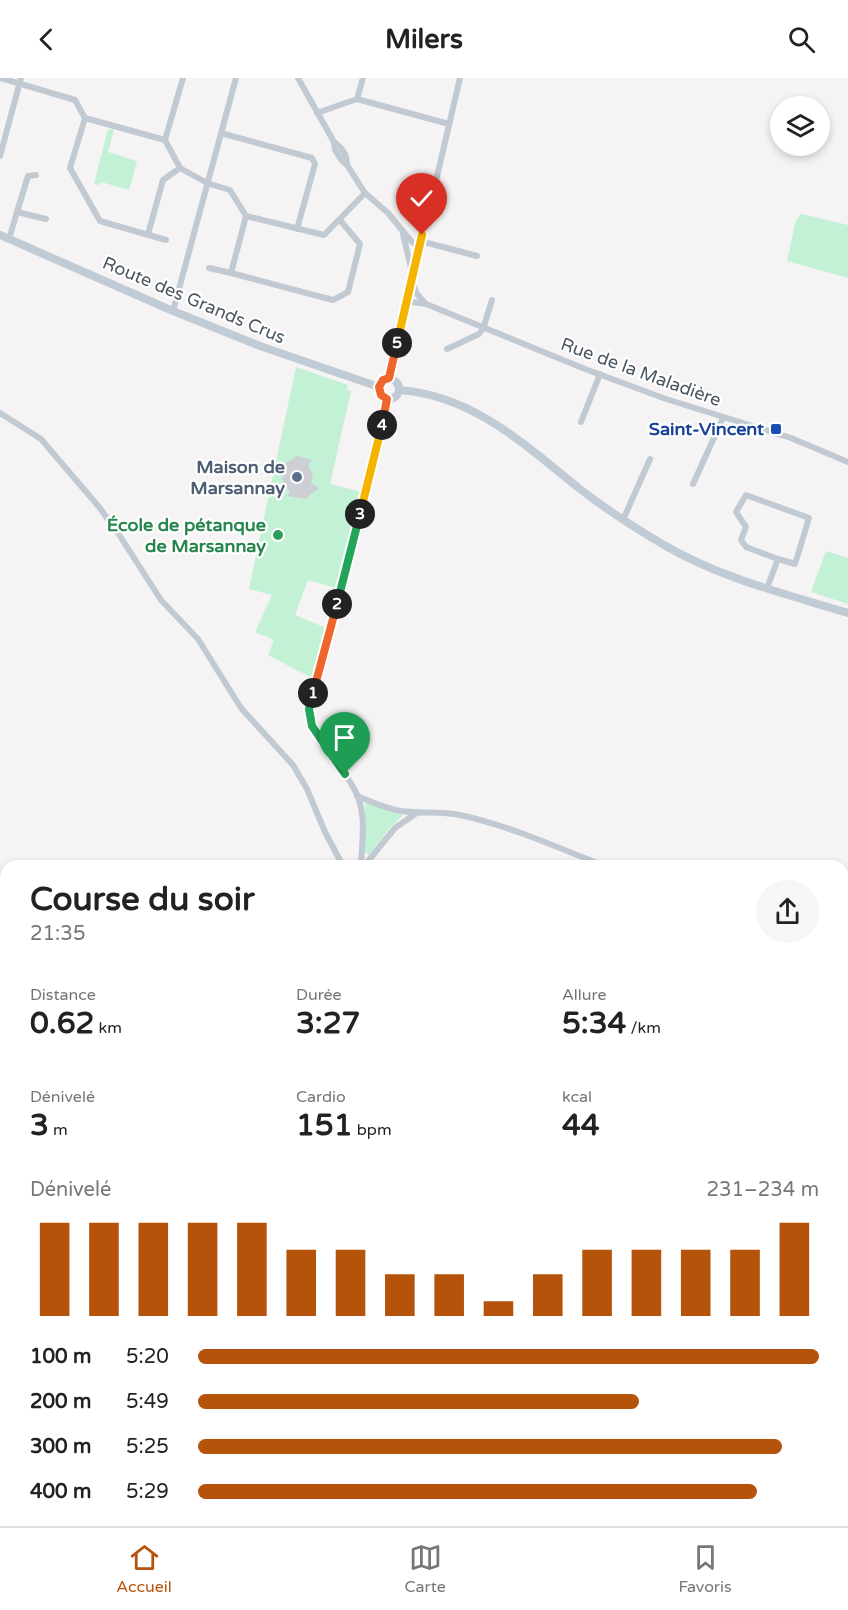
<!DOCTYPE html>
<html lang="fr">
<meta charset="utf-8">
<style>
:root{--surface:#fff;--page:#f6f6f6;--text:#222;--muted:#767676;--line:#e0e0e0;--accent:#b45309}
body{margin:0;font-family:"Varela Round",sans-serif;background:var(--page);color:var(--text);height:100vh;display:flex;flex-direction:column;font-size:22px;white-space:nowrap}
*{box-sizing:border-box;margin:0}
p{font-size:20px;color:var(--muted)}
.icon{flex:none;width:33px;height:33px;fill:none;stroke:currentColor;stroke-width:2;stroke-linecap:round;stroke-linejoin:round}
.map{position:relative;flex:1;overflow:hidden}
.details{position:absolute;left:0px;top:782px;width:849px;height:668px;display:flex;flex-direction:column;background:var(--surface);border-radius:18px 18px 0 0;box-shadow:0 3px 9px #0003}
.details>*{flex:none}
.controls{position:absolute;left:770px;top:18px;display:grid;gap:12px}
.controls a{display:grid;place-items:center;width:60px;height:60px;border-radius:50%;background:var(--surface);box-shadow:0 3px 9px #0003;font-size:30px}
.pin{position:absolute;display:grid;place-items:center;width:51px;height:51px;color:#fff;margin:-62px -26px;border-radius:50% 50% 50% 0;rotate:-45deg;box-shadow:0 0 6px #0007}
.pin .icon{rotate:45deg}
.km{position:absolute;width:30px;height:30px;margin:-15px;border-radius:50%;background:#222;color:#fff;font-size:16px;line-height:30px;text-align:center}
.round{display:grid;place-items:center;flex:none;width:63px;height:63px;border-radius:32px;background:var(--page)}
.overview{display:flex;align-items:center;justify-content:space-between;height:102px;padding:0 30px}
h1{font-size:33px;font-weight:700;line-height:45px}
.figures{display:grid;grid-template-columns:repeat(3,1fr);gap:9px;height:102px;padding:6px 30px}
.figures div{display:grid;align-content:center}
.figures b{font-size:30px;font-weight:700}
.figures small{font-size:16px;font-weight:400}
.figures p{font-size:16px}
.chart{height:168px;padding:12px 30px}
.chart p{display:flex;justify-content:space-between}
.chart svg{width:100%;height:108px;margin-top:6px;stroke:var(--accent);stroke-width:6}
ul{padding:0 30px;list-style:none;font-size:20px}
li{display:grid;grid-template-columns:96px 72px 1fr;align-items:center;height:45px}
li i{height:15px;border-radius:8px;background:var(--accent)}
header{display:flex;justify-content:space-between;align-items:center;height:78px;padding:0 30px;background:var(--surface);font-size:27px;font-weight:700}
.dock{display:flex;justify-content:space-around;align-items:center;height:84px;border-top:2px solid var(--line);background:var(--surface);font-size:16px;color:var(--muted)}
.dock a{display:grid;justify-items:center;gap:3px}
.dock .on{color:var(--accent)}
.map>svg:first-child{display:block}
.green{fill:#c3f1d5}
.building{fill:#cdcfd5}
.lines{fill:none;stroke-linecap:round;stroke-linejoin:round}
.street{stroke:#c1cad2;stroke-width:6}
.secondary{stroke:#c1cbd6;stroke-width:8}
.split-1-casing{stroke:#fff;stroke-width:12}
.split-2-casing{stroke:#fff;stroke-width:12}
.split-3-casing{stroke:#fff;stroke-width:12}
.split-4-casing{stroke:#fff;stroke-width:12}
.split-5-casing{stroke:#fff;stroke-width:12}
.split-6-casing{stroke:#fff;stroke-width:12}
.split-1{stroke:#22a559;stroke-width:8}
.split-2{stroke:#f0652b;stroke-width:8}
.split-3{stroke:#22a559;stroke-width:8}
.split-4{stroke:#f5b400;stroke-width:8}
.split-5{stroke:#f0652b;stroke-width:8}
.split-6{stroke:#f5b400;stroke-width:8}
.transit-dot{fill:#1a4fb4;stroke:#fff;stroke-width:2}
.service-dot{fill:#5c6f8a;stroke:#fff;stroke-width:2}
.leisure-dot{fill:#2e9e5b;stroke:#fff;stroke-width:2}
.labels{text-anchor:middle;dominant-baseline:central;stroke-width:4.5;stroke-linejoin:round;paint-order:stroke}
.street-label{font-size:18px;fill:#4a5661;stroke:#fff}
.transit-label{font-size:18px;font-weight:bold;fill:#164399;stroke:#fff;text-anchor:end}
.service-label{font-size:18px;font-weight:bold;fill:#4e5e75;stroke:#fff;text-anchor:end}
.leisure-label{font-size:18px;font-weight:bold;fill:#27864d;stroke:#fff;text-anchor:end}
</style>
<header><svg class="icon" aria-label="back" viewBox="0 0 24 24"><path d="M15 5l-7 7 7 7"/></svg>Milers<svg class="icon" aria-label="search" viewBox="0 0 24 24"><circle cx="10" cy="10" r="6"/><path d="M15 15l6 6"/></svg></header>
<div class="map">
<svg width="848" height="1448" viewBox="0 0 848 1448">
<rect width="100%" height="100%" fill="#f5f3f3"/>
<g class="green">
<polygon points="108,51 114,52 108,74 137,83 129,112 101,104 99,107 94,106"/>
<polygon points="801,136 848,147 848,200 787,183 796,142"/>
<polygon points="296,289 348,307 347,312 351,313 330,406 361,414 336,510 308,502 295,537 326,550 312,600 268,577 274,562 255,554 272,517 249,511"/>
<polygon points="826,473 848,480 848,526 811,514"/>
<polygon points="365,725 403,737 389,751 369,777 365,774"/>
<polygon points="843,1292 848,1292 845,1348 848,1349 848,1448 493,1448 496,1443 843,1443"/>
</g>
<polygon class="building" points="297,378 312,382 308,388 313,396 311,405 319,410 305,421 287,418 290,414 282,402 285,386"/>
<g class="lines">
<g class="street">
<polyline points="1,0 75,22 85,40 165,62 180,90 207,105 230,112 246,138 324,157 365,115"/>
<polyline points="298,0 334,64 335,72 342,83 347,87 365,115 388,135 412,164 419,168"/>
<polyline points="357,21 449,46"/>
<polyline points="317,35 357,21 363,0"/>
<polyline points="85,40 70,90 100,143 166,162"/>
<polyline points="221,55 312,80 315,86 297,151"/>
<polyline points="165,62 183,0"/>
<path d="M334,64C342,70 347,76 347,87"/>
<polyline points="0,78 21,0"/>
<polyline points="17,134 28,98 36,97"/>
<polyline points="246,138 231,195 333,222 348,214 360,166 340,142"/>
<polyline points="148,156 163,102 180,90"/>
<polyline points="403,156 411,190"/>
<polyline points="9,161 17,134 46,141"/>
<polyline points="420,163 477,178"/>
<polyline points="209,190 231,195"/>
<polyline points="411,201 417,216 425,225"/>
<polyline points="405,223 426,226 585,291 666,321 791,360 848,384"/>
<polyline points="173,233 236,0"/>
<polyline points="447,271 479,256 483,251 492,222"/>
<polyline points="389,300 412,193 431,124 460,0"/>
<polyline points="0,335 41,361 99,429 118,455 161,522 198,561 241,630 293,687 307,711 325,754 343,788"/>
<polyline points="581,344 600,296"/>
<polyline points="693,406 723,340"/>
<polyline points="623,442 650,381"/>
<polyline points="767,510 778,481 795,486 809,440 746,417 736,434 746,449 741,462 746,469 778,481"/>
<path d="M357,718C372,724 386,731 401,733C421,736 441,733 460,737C510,748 557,769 604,788"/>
<path d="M361,788C362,765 366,740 358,719C347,690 309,659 309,631L387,321"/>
<polyline points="364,788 395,750 418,734"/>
<polyline points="843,883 848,889"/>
<polyline points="0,1037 6,1035"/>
</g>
<g class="secondary">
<polyline points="0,157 173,233 260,268 379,309"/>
<circle cx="389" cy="311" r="10"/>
<path d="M400,312C474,318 525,367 580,411C607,432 635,450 664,467C720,500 786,516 848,535"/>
<polyline points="843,813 848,808"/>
<polyline points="339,1448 341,1443"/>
</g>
</g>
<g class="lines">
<defs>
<polyline id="split-1" points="313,615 309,631 312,648 345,696"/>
<polyline id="split-2" points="313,615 337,526"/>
<polyline id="split-3" points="337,526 360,436"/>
<polyline id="split-4" points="360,436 382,347"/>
<polyline id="split-5" points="382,347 387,321 381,317 379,309 383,302 389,300 397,265"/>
<polyline id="split-6" points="397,265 422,157"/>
</defs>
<use href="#split-1" class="split-1-casing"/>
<use href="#split-2" class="split-2-casing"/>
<use href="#split-3" class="split-3-casing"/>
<use href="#split-4" class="split-4-casing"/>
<use href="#split-5" class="split-5-casing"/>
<use href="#split-6" class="split-6-casing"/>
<use href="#split-1" class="split-1"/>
<use href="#split-2" class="split-2"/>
<use href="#split-3" class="split-3"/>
<use href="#split-4" class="split-4"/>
<use href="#split-5" class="split-5"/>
<use href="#split-6" class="split-6"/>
</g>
<rect class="transit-dot" x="770" y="345" width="12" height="12" rx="3"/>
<circle class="service-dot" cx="297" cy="399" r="6"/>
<circle class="leisure-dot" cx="278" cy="457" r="6"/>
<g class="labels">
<g class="street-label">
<text transform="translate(194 222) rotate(23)">Route des Grands Crus</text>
<text transform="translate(641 294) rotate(20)">Rue de la Maladière</text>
</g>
<g class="transit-label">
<text x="764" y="351">Saint-Vincent</text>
</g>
<g class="service-label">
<text x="285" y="389">Maison de<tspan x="285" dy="21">Marsannay</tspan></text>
</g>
<g class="leisure-label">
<text x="266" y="447">École de pétanque<tspan x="266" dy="21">de Marsannay</tspan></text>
</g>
</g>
</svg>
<div class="controls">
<a><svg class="icon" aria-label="layers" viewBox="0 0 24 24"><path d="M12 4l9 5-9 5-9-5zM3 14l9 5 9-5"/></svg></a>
</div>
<div class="pin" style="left:345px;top:696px;background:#1e9e55"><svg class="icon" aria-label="arrive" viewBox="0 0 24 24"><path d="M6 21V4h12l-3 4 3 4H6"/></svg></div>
<div class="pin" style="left:422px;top:157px;background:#d93025"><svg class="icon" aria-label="check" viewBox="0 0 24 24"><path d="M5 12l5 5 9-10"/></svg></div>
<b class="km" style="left:313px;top:615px">1</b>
<b class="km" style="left:337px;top:526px">2</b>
<b class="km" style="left:360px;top:436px">3</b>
<b class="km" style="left:382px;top:347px">4</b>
<b class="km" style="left:397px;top:265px">5</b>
<section class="details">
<div class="overview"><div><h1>Course du soir</h1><p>21:35</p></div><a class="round"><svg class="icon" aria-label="share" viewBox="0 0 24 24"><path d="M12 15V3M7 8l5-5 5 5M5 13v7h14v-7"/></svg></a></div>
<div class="figures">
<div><p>Distance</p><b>0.62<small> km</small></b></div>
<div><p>Durée</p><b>3:27</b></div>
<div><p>Allure</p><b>5:34<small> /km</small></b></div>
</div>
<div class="figures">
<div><p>Dénivelé</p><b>3<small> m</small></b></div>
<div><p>Cardio</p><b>151<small> bpm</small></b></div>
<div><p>kcal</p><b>44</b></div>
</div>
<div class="chart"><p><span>Dénivelé</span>231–234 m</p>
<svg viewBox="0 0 160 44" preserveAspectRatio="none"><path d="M5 44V6M15 44V6M25 44V6M35 44V6M45 44V6M55 44V17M65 44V17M75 44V27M85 44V27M95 44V38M105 44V27M115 44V17M125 44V17M135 44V17M145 44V17M155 44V6"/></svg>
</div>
<ul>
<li><b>100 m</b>5:20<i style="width:100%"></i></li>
<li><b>200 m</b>5:49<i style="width:71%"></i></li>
<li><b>300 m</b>5:25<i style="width:94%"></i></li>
<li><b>400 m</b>5:29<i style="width:90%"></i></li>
</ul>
</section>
</div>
<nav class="dock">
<a class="on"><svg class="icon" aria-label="home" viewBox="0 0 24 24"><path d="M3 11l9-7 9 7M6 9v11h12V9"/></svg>Accueil</a>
<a><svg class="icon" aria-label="map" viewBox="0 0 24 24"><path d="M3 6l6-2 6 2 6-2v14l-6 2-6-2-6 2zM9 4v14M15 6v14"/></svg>Carte</a>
<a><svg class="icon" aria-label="saved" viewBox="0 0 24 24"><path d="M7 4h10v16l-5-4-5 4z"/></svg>Favoris</a>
</nav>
